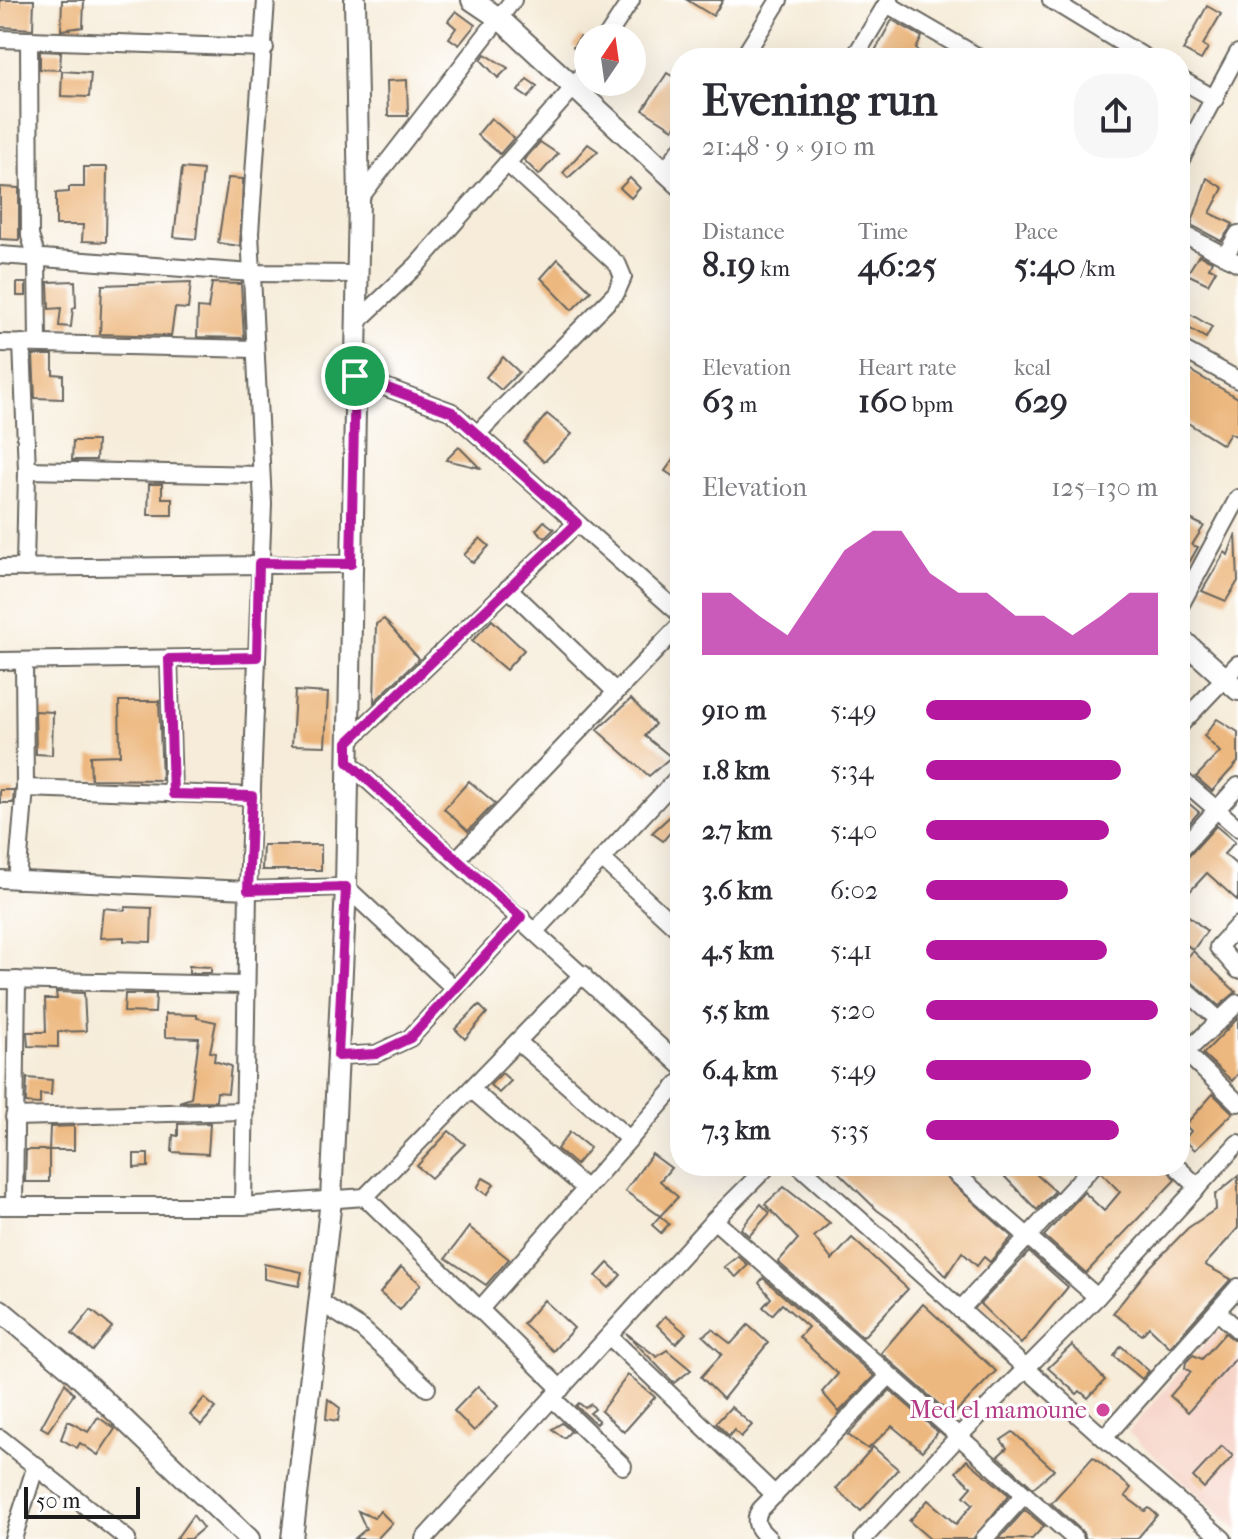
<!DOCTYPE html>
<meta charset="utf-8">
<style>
:root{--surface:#fff;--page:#f7f7f7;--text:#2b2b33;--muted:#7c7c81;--accent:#b5179e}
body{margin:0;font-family:"IM FELL French Canon",serif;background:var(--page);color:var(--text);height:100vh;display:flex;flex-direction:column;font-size:30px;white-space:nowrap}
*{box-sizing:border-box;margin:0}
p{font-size:26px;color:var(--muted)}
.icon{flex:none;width:44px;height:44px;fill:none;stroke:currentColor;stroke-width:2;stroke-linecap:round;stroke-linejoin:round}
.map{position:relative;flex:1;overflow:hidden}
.drawer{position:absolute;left:670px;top:48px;width:520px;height:1128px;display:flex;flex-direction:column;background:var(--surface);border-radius:32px;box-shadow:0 8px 32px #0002}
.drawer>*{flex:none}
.needle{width:52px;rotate:13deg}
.fabs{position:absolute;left:574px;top:24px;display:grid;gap:16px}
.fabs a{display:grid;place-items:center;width:72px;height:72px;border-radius:50%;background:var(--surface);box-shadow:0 8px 32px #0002;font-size:40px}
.scale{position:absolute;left:24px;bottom:20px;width:116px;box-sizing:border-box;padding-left:8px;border:4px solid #1c1c1c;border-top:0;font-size:22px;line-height:28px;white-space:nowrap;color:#1c1c1c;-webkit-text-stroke:6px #fff;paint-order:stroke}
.pin{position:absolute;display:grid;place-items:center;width:68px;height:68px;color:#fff;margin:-34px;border:4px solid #fff;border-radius:50%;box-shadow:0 2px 8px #0007}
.round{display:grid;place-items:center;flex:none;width:84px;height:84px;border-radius:32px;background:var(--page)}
.head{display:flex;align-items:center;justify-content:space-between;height:136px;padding:0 32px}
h1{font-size:44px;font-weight:700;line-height:60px}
.figures{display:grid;grid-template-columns:repeat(3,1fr);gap:12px;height:136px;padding:8px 32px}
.figures div{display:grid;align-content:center}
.figures b{font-size:34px;font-weight:700}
.figures small{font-size:22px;font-weight:400}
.figures p{font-size:22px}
.chart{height:224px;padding:16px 32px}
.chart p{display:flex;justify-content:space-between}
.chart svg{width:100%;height:144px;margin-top:8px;fill:var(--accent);opacity:.7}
ul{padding:0 32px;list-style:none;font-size:26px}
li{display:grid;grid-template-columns:128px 96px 1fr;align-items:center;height:60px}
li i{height:20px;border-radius:10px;background:var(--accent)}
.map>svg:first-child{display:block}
.built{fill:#f6d1c5}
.building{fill:#edb87f}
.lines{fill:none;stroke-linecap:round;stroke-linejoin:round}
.minor-casing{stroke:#68655e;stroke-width:20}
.tertiary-casing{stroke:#68655e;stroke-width:24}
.minor{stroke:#fff;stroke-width:16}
.tertiary{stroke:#fff;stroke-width:20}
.route-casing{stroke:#fff;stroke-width:16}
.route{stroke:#b5179e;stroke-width:10}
.hotel-dot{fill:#d1479c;stroke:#fff;stroke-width:3}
.labels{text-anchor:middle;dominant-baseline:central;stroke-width:6;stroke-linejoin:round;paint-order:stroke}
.hotel-label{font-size:24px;fill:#b23c85;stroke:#fff;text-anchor:end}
</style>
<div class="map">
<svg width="1238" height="1539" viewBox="0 0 1238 1539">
<rect width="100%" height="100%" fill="#fff"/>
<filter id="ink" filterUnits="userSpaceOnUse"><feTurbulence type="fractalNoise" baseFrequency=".0125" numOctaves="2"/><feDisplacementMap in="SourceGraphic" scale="16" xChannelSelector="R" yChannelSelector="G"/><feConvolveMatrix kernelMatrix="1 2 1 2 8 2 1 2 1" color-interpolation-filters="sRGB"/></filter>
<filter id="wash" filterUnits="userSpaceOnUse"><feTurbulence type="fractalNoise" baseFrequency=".006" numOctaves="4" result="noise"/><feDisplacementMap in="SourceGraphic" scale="32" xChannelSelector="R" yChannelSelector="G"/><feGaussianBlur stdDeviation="1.8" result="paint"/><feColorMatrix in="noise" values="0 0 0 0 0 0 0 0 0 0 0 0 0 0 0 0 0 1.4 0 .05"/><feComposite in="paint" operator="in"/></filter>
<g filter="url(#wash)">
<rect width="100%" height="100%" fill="#f6ecd9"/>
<polygon class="built" points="1217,1330 1238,1348 1238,1531 1128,1432"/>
<g id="blocks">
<g class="building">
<polygon points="0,0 34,0 33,29 0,27"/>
<polygon points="62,0 84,0 83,27 61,30"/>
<polygon points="687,0 723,0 713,16"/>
<polygon points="1207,6 1221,14 1203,45 1208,48 1201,60 1183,50"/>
<polygon points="456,11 475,25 459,45 449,38 456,28 448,21"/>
<polygon points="892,20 922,37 916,49 929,58 871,58"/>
<polygon points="580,37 588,42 588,55 573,47"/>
<polygon points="40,51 61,52 60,70 40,69"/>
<polygon points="485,54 508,68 498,78 481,60"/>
<polygon points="62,71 91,73 89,97 61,96"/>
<polygon points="667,73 680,81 680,118 673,129 643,110"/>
<polygon points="527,79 537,86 528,98 518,91"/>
<polygon points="407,80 408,116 388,116 387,81"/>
<polygon points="491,118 514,138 500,154 477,135"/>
<polygon points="540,142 558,154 539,175 524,160"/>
<polygon points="588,144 598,151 568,178 563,173"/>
<polygon points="84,167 107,167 106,242 82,241 83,225 56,225 56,193 69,192 69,187 84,187"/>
<polygon points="182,168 203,170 196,239 174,237"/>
<polygon points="228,178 243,179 240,246 218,243"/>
<polygon points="630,178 640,188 631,198 620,188"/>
<polygon points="1207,178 1223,188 1210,213 1233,224 1221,241 1191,225"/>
<polygon points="0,187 19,188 19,240 0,239"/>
<polygon points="1199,255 1212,261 1209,268 1216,270 1208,284 1187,274"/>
<polygon points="558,259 591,291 572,310 541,278"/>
<polygon points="75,281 76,307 73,308 71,327 59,326 61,308 49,309 48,282"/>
<polygon points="191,282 188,309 175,308 171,336 100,334 102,285"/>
<rect x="17" y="283" width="9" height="13"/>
<polygon points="212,283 241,284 244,338 197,337 198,308 208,309"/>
<polygon points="1180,308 1212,327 1206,338 1180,323"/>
<polygon points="33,355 53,355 53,374 63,375 63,399 35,398"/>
<polygon points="503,357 519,372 501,390 486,377"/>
<polygon points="1180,365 1238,398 1238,437 1230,433 1223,445 1180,418"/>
<polygon points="547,414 572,434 544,462 524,442"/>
<polygon points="73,441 97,441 96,460 72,460"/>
<polygon points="459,447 480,468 446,460"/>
<polygon points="680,450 680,481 665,471"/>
<polygon points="149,484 162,484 162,498 172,498 172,515 148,515"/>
<polygon points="1180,514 1204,526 1192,545 1198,547 1180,579"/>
<polygon points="544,521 554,529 545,538 536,530"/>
<polygon points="1236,533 1238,581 1226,601 1202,591 1225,552 1228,555"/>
<polygon points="480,538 489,546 473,563 464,555"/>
<polygon points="384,619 419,659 374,702 376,624"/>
<polygon points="492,620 524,650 506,670 472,641"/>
<polygon points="295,691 328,693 325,746 292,745"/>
<polygon points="631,699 655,724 645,736 671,757 649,776 597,730"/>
<polygon points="119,701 159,701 162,780 91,779 90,756 120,755"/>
<polygon points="35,711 53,712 52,755 36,754"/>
<polygon points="1217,719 1238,732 1238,762 1212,791 1196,777 1220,752 1204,736"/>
<polygon points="469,781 495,803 468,831 444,809"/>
<polygon points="0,790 14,790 13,803 0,803"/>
<polygon points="1180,796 1199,812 1183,830 1180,827"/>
<polygon points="680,807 680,821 663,841 652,833"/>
<polygon points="1216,826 1235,842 1224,854 1238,866 1238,901 1207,873 1180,902 1180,861 1188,857"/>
<polygon points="263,845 321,845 321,870 262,870"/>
<polygon points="125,907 152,908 151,942 124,941 124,937 100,938 103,908 125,910"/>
<polygon points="1180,909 1207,931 1193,950 1180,939"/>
<polygon points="1193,951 1236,992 1219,1006 1180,972 1180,965"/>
<polygon points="189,966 211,967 211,973 189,973"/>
<polygon points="56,992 84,993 86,1031 58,1032 58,1047 28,1046 27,1032 46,1032 45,999 57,999"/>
<polygon points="125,994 156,994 155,1013 124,1012"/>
<polygon points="479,1005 487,1013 465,1039 455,1029"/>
<polygon points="165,1014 197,1015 197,1018 216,1022 210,1052 215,1053 214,1061 231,1066 228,1093 217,1092 216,1101 179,1102 191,1098 199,1038 165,1037"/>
<polygon points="1238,1018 1238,1074 1232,1081 1203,1054"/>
<polygon points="502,1073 511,1081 499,1093 490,1085"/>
<polygon points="27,1078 52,1080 51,1095 40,1094 40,1104 26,1103"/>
<polygon points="1213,1094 1233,1113 1195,1150 1184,1140 1191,1131 1185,1125"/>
<polygon points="210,1123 208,1154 172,1152 173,1135 178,1136 178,1124"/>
<polygon points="74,1126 74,1150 49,1150 50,1127"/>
<polygon points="449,1131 465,1144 431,1178 417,1166"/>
<polygon points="570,1132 590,1148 576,1165 557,1149"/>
<polygon points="26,1150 49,1150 49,1182 25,1182"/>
<polygon points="134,1154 148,1154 148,1167 134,1168"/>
<polygon points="652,1154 671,1168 660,1181 678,1197 660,1216 669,1224 661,1233 652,1225 660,1216 625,1191"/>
<polygon points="832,1166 934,1166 1012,1237 990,1262 984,1257 977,1266 962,1252 946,1276 899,1226 877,1210"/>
<polygon points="1013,1166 1027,1166 1055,1191 1037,1210 1003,1175"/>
<polygon points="1104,1166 1165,1166 1175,1180 1086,1273 1044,1236 1084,1192 1104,1211 1120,1192 1102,1173"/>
<polygon points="1238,1176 1238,1228 1205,1265 1231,1279 1170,1347 1149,1327 1142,1335 1113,1313 1150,1267 1188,1228 1216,1209 1215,1195"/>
<polygon points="483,1178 494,1184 487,1195 477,1188"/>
<polygon points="784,1187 830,1223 814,1237 832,1260 852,1238 908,1289 863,1337 778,1262 798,1239 765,1204"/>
<polygon points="761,1204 770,1213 749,1236 741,1229"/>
<polygon points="469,1227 509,1259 486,1285 446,1258"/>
<polygon points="1029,1252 1068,1287 1021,1344 980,1304"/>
<polygon points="738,1256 748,1265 736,1277 724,1267"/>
<polygon points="608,1263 621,1275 609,1288 596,1276"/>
<polygon points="264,1264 302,1272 299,1286 264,1279"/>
<polygon points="401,1267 421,1284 400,1310 380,1293"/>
<polygon points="763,1278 874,1376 839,1412 822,1392 838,1374 799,1337 808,1327 782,1304 772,1315 763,1307 771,1298 759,1283"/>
<polygon points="544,1300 574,1328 553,1351 523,1324"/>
<polygon points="923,1304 996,1371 952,1416 881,1353"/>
<polygon points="91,1310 112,1327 93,1351 72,1334"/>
<polygon points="665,1316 686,1333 676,1344 657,1325"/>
<polygon points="748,1325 768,1343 723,1399 701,1377 722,1354 703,1336 712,1329 731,1344"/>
<polygon points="626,1333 657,1357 667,1350 691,1370 674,1383"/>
<polygon points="1225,1333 1238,1343 1238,1356 1188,1412 1170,1396 1191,1372 1185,1368 1186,1362 1193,1355 1202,1359"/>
<polygon points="1072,1345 1105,1380 1088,1398 1080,1391 1077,1394 1048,1368"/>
<polygon points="1121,1346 1149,1371 1142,1379 1114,1356"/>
<polygon points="628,1375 655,1397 624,1432 601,1411"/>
<polygon points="65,1383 74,1394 48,1431 41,1427"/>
<polygon points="478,1386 498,1406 474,1431 454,1411"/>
<polygon points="890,1390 938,1432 922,1451 892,1426 868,1449 848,1435"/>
<polygon points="204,1398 216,1408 201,1425 190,1415"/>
<polygon points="328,1399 340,1408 338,1421 326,1419"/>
<polygon points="579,1403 585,1408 591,1404 595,1409 590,1413 599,1421 596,1424 576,1406"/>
<polygon points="731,1407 752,1425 741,1437 734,1430 729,1436 716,1423"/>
<polygon points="98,1417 115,1429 98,1455 80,1443 77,1448 61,1439 68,1421 88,1432"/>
<polygon points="562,1423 571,1431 564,1438 552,1429"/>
<polygon points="1013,1432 1054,1470 1033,1488 998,1456 1007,1448 1001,1440"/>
<polygon points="1222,1446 1233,1456 1204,1488 1193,1477"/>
<polygon points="873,1447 898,1469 861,1511 836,1489"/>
<polygon points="1093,1457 1131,1488 1125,1496 1145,1511 1149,1508 1157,1515 1137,1539 1086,1539 1082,1531 1051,1503"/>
<polygon points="967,1460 1009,1495 973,1539 930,1539 909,1521 928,1500 956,1524 973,1504 964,1496 972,1487 956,1472"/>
<polygon points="1025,1510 1044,1526 1032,1539 999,1539"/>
<polygon points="358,1511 374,1518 380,1511 392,1523 377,1539 354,1539 366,1529"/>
<polygon points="193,1515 203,1528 190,1539 176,1539"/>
</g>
</g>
</g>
<g filter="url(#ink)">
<use href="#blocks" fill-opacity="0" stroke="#68655e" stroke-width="2"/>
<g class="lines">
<defs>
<g id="minor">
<polyline points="1051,0 1146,58"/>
<polyline points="887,4 980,58"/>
<polyline points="606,38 631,0"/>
<polyline points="0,39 265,48"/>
<polyline points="29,40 30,236 37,258 38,342"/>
<polyline points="743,58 779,0"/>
<polyline points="854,58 889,0"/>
<polyline points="1180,79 1215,99"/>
<polyline points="1180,161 1238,53"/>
<polyline points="665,171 680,150"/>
<polyline points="359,199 513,0"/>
<polyline points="1180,232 1238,263"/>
<polyline points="0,255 253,273 357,274"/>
<polyline points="1225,256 1238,234"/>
<polyline points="356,323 417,265 574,87 588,66"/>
<polyline points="0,343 255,349"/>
<polyline points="22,343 27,470 25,568"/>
<polyline points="1180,348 1238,380"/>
<polyline points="355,376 452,412 680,614"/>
<polyline points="477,434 616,293 623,277 618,265 507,163"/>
<polyline points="27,470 261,475"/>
<polyline points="0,568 351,564"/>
<polyline points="508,588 616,692"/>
<polyline points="1180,606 1238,498"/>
<polyline points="169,659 173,794"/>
<polyline points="0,661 257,657"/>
<polyline points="1180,725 1238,664"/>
<polyline points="348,742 577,523"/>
<polyline points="348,762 680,1065"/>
<polyline points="1180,778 1238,828"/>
<polyline points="25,788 252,796"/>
<polyline points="1180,850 1238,786"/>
<polyline points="457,859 680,625"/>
<polyline points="602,859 680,931"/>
<polyline points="0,879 248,890 346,887 455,989"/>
<polyline points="17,880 25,788 24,661"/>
<polyline points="1238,925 1218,947 1238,970"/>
<polyline points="536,930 680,775"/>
<polyline points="0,980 246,985"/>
<polyline points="1180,985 1220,1021"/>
<polyline points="518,1042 629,1139"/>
<polyline points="1180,1047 1238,1103"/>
<polyline points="1186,1052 1238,1003"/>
<polyline points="338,1056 376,1054 410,1038 521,917"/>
<polyline points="472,1090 586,1189"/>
<polyline points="14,1117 245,1111"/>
<polyline points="800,1166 1104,1438 1223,1539"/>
<polyline points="947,1166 1097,1297"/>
<polyline points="1176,1166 1198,1187"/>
<polyline points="365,1197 561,1389"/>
<polyline points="0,1206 243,1206 365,1197 583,974"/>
<polyline points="14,1206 17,980"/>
<polyline points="243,1206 248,890 263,504 250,233 266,0"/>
<polyline points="714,1220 1075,1539"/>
<polyline points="320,1302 362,1329 427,1388"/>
<polyline points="481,1308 680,1082"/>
<polyline points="960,1310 1093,1166"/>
<polyline points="1217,1311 1238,1330"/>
<polyline points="609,1336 775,1495"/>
<polyline points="552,1398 623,1466"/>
<polyline points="0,1438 127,1539"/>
<polyline points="1104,1438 1238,1287"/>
<polyline points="13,1539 36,1465"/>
<polyline points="424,1539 714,1220 768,1166"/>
<path d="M769,1539C760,1530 752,1524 760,1510L888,1377"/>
<polyline points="863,1539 959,1436 1097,1297 1238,1143"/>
<polyline points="984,1539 1024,1495"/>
</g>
<g id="tertiary">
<polyline points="472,0 500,19 680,185"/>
<polyline points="1180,638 1238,690"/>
<polyline points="0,1310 74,1372 249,1539"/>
<polyline points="292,1539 331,1200 346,887 359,199 355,0"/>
</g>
</defs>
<use href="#minor" class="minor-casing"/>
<use href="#tertiary" class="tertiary-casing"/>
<use href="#minor" class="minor"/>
<use href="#tertiary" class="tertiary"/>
</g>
</g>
<g class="lines" filter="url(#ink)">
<defs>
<polygon id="route" points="355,376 452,412 577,523 348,742 348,762 521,917 410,1038 376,1054 338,1056 346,887 248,890 252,796 173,794 169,659 257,657 259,563 351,564"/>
</defs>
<use href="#route" class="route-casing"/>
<use href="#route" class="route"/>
</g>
<circle class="hotel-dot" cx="1103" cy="1410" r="8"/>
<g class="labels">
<g class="hotel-label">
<text x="1087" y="1410">Med el mamoune</text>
</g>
</g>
</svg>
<div class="fabs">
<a><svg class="needle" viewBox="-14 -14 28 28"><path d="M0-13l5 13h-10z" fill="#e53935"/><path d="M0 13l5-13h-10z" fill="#7c7c81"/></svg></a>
</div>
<div class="scale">50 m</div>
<div class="pin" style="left:355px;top:376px;background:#1e9e55"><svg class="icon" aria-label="arrive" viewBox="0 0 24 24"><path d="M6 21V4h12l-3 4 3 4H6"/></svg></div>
<section class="drawer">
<div class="head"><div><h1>Evening run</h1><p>21:48 · 9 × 910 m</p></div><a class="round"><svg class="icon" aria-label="share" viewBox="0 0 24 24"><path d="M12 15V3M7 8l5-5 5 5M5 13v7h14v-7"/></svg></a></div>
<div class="figures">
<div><p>Distance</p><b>8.19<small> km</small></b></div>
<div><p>Time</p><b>46:25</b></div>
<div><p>Pace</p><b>5:40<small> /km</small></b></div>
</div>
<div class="figures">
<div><p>Elevation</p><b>63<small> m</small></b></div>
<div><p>Heart rate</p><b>160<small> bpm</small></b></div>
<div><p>kcal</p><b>629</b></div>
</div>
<div class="chart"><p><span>Elevation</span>125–130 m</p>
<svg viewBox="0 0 160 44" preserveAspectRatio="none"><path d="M0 44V25L10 25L20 32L30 38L40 25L50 12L60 6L70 6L80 19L90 25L100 25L110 32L120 32L130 38L140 32L150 25L160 25V44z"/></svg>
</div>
<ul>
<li><b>910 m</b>5:49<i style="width:71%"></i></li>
<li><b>1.8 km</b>5:34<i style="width:84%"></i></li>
<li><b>2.7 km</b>5:40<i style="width:79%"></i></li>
<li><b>3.6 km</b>6:02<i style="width:61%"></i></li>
<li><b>4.5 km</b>5:41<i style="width:78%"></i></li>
<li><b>5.5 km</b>5:20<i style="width:100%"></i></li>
<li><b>6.4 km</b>5:49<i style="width:71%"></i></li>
<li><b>7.3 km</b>5:35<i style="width:83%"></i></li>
</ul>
</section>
</div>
